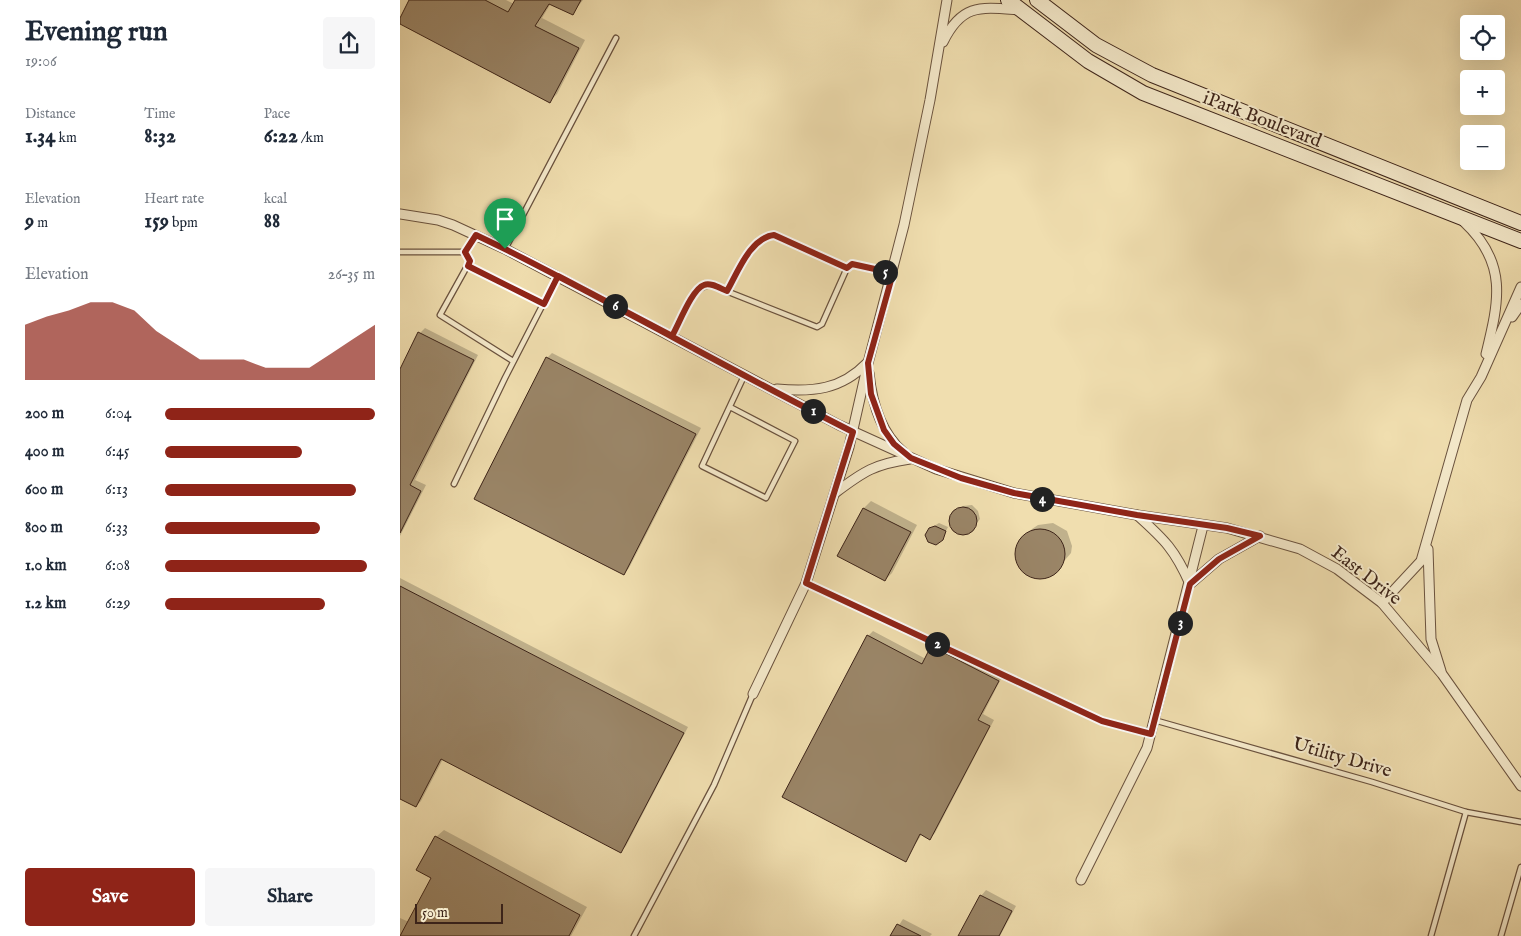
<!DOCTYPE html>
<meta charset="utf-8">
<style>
:root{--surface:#fff;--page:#f6f6f7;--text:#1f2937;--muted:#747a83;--accent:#8f2418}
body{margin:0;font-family:"IM FELL English",serif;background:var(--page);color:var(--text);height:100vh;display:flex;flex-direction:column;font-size:19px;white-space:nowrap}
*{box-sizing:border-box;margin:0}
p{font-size:16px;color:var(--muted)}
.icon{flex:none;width:28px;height:28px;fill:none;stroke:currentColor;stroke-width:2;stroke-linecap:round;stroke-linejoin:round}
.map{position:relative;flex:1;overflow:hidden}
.drawer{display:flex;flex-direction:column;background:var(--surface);width:400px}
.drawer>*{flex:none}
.controls{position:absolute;left:1060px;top:15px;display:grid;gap:10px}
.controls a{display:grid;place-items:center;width:45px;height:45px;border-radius:5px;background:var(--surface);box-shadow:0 5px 20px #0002;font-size:25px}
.scale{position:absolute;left:15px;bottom:12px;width:88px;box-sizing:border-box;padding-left:5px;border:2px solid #3d2419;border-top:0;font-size:14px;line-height:18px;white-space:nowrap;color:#3d2419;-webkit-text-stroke:4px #f5eacb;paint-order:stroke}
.pin{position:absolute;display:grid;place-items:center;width:42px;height:42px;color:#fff;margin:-51px -21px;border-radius:50% 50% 50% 0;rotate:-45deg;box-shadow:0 0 5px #0007}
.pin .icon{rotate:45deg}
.km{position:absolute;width:25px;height:25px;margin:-12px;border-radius:50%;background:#222;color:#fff;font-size:14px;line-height:25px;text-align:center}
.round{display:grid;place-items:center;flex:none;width:52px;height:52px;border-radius:5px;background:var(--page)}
.overview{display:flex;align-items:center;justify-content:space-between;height:85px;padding:0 25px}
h1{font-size:28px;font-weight:700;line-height:38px}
.stats{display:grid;grid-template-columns:repeat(3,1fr);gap:8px;height:85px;padding:5px 25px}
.stats div{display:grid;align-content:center}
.stats b{font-size:21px;font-weight:700}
.stats small{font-size:14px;font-weight:400}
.stats p{font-size:14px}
.chart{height:140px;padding:10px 25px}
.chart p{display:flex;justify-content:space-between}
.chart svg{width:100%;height:90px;margin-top:5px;fill:var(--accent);opacity:.7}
.button{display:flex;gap:10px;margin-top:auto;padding:10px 25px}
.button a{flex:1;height:58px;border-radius:5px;background:var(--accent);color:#fff;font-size:20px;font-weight:700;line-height:58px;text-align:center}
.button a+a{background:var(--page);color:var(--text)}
ul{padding:0 25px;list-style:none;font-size:16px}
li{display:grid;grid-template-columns:80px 60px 1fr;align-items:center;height:38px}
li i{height:12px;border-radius:6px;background:var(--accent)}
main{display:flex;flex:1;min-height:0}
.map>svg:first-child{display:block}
.shadow{fill:#0003}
.building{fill:#9a8567;stroke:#3d2419}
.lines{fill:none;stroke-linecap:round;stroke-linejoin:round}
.service-casing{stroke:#6a523e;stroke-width:7}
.minor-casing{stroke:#6a523e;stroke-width:11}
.secondary-casing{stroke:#3d2419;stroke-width:16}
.service{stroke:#f5eacb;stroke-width:4.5}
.minor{stroke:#f5eacb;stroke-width:9}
.secondary{stroke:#f5eacb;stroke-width:14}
.route-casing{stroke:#fff;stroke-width:10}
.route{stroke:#8f2418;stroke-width:6}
.labels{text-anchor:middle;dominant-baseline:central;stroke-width:4;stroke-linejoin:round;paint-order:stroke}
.street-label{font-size:19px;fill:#3d2419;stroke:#f5eacb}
</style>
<main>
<section class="drawer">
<div class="overview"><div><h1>Evening run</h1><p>19:06</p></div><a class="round"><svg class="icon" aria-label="share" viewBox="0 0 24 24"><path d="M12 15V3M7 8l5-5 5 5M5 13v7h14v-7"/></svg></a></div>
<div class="stats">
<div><p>Distance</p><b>1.34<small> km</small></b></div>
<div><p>Time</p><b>8:32</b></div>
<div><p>Pace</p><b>6:22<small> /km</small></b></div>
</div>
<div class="stats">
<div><p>Elevation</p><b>9<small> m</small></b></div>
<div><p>Heart rate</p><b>159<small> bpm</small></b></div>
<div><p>kcal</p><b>88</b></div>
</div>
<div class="chart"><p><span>Elevation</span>26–35 m</p>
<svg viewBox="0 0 160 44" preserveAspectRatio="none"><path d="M0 44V17L10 13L20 10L30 6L40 6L50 10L60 20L70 27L80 34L90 34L100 34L110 38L120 38L130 38L140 31L150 24L160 17V44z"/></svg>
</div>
<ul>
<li><b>200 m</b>6:04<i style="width:100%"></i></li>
<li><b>400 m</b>6:45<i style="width:65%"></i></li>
<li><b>600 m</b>6:13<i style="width:91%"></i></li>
<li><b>800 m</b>6:33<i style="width:74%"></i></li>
<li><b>1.0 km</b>6:08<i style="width:96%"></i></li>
<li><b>1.2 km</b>6:29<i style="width:76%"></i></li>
</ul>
<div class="button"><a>Save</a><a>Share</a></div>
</section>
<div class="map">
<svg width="1121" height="936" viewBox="0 0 1121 936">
<rect width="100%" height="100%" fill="#f0deaf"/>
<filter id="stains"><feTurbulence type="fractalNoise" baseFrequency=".004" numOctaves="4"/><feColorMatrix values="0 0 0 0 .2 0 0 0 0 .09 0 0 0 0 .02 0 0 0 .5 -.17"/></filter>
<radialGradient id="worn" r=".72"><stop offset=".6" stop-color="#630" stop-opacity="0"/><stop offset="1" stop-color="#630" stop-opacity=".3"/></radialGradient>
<g class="shadow">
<polygon points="11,0 106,0 114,4 116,0 183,0 172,14 151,3 142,18 185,40 157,94 150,101 0,23"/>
<polygon points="25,328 78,355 15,480 26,485 0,536 0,371 20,333"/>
<polygon points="152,353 301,428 229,568 224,574 147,358"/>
<polygon points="471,501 517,525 492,573 485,580 438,555 464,508"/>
<polygon points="572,505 578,511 580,519 569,533 561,534 551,527 553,515 563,506"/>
<polygon points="539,523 548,527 541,541 531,528"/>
<polygon points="653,523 667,531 672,546 671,553 653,574 646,577 631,576 620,566 617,551 624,537 632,529 638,525"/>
<polygon points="0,578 288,727 226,846 221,851 43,759 21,801 16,806 0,798"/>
<polygon points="473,631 526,659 538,641 603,675 583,714 594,720 535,833 530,838 522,834 505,860 468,636"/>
<polygon points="44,830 187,907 171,936 0,936 0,918 9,922 33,878 36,837"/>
<polygon points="586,890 616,906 600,936 560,936 581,896"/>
<polygon points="503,919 532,934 530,936 492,936"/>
</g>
<g class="building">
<polygon points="9,0 85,0 108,12 115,0 181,0 173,15 149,4 135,26 179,48 150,103 0,24 0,18"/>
<polygon points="18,332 74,360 10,485 21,491 0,533 0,369"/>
<polygon points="146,357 296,434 224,575 74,499"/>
<circle cx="563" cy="521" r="14"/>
<polygon points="463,508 511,532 485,581 437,556"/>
<polygon points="535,526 546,531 543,540 536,545 528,542 525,535 529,528"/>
<circle cx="640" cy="554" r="25"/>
<polygon points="0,586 284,733 221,853 41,759 16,807 0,799"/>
<polygon points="467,635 522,664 531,646 599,681 578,720 590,726 530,840 520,834 506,862 382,797"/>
<polygon points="35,836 180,915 169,936 0,936 31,878 16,870"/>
<polygon points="580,895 612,911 599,936 558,936"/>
<polygon points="497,924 521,936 490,936"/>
</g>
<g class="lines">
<defs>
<g id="service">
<polyline points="105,249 216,38"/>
<polyline points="0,252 65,252 76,235"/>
<polyline points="65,252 70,261 40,315 113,361"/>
<polyline points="68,266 144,304"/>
<path d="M327,291C339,272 350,238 374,235L447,268"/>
<path d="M273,336C281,319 290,286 311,285L417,327L422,324L447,268L452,265L492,273"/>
<polyline points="330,407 395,441 366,498 302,466 344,376"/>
<polyline points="54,484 105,378 157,277"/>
<polyline points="406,583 702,721 750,734"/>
<polyline points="754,720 972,782 1066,812 1121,822"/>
<polyline points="234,936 314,785 353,694"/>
<polyline points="1031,936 1066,812"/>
<polyline points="1101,936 1121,867"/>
</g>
<g id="minor">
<path d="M543,42C562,3 581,7 620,10"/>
<polyline points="0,214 38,220 53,225 105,249 439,425 536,469 614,493 737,515 827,528 900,549 937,569 982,603 1042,674 1121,786"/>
<path d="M1064,222C1108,263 1099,301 1086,354"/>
<polyline points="1112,317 1121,304"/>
<path d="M469,373C472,403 480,432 503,452"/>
<path d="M377,389C413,392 441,390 467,363"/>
<path d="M435,493C464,471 475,464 510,459"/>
<path d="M737,515C765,540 775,550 790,584L819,559L860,536"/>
<polyline points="1028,549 1031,639 1041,671"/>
<polyline points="982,603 1021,561 1067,400 1081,377 1121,287"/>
<polyline points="353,694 406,583 449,447 468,363 504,225 530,100 547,0"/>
<polyline points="681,880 747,748 803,526"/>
</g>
<g id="secondary">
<polyline points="608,0 688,61 743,93 1121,241"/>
<polyline points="637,0 696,45 752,75 1121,223"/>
</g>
</defs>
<use href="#service" class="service-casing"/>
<use href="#minor" class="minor-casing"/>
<use href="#secondary" class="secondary-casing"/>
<use href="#service" class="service"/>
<use href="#minor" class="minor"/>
<use href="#secondary" class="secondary"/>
</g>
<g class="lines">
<defs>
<path id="route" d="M105,249C222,308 336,373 453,432L406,583L702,721L751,734L790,584L819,559L860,536L827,528L737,515L614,493L561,478L511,458L494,444L484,430L471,394L468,363L493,273L452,264L447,268L374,235C350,238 338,272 327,291C321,289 311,282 304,285C292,289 279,324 272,336L158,276L144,304L68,266L70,261L65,252L76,235L105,249"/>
</defs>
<use href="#route" class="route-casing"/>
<use href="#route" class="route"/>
</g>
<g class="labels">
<g class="street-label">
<text transform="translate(862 120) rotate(21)">iPark Boulevard</text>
<text transform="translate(966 576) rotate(38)">East Drive</text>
<text transform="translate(942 758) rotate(16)">Utility Drive</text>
</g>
</g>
<rect width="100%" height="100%" filter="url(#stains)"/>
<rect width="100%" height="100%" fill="url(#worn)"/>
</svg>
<div class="controls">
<a><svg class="icon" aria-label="locate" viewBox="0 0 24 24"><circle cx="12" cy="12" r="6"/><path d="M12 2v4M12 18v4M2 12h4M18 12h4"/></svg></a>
<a>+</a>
<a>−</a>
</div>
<div class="scale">50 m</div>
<div class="pin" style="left:105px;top:249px;background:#1e9e55"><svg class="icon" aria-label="arrive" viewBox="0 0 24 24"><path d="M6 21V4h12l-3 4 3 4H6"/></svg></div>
<b class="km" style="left:413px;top:411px">1</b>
<b class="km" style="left:537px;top:644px">2</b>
<b class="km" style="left:780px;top:623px">3</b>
<b class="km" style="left:642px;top:499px">4</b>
<b class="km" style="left:485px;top:272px">5</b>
<b class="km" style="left:215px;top:306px">6</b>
</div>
</main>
